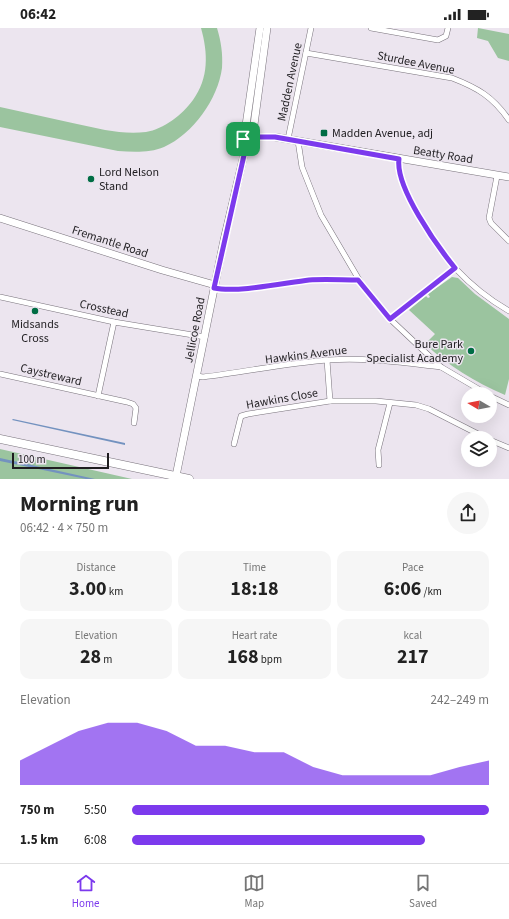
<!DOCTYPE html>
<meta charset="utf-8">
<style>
:root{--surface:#fff;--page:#f6f6f6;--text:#222;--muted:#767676;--line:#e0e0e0;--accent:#7c3aed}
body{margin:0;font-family:"Source Sans 3",sans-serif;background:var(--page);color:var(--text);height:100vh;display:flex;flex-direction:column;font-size:15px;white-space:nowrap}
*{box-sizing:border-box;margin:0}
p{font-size:13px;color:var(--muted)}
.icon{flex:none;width:22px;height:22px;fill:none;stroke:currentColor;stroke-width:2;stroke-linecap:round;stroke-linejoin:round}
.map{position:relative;height:451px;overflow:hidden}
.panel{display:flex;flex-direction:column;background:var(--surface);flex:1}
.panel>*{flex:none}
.needle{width:26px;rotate:280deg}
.tools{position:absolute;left:461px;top:359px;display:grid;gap:8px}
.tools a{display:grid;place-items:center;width:36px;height:36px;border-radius:50%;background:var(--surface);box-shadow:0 4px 16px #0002;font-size:20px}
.scale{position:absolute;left:12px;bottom:10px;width:97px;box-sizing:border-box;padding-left:4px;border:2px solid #1f1d20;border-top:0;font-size:11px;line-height:14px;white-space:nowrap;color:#1f1d20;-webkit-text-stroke:3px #ece5ef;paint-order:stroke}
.pin{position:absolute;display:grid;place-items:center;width:34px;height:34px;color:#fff;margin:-17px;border-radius:8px;box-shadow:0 2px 6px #0006}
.round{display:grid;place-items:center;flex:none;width:42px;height:42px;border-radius:21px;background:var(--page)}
.summary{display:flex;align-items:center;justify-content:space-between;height:68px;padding:0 20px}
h1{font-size:22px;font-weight:700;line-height:30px}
.metrics{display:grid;grid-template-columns:repeat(3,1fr);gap:6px;height:68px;padding:4px 20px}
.metrics div{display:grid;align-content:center;border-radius:10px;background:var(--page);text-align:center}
.metrics b{font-size:20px;font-weight:700}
.metrics small{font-size:11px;font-weight:400}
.metrics p{font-size:11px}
.chart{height:112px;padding:8px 20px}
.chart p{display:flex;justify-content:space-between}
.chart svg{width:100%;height:72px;margin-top:4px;fill:var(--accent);opacity:.7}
ul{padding:0 20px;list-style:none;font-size:13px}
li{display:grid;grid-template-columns:64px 48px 1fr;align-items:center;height:30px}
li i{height:10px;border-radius:5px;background:var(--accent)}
.status{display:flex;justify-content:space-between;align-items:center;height:28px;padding:0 20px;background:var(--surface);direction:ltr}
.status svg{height:11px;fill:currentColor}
.tab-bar{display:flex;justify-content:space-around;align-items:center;height:56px;border-top:1px solid var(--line);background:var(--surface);font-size:11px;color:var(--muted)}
.tab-bar a{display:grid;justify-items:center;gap:2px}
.tab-bar .on{color:var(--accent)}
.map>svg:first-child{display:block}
.green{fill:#9bc49f}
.water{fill:#7392bf}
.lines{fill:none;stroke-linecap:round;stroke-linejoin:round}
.minor-casing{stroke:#78727b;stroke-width:6}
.tertiary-casing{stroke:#78727b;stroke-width:8}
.primary-casing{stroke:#78727b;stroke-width:9}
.minor{stroke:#fff;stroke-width:5}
.tertiary{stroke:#fff;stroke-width:7}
.primary{stroke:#fff;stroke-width:8}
.route-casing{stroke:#fff;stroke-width:8}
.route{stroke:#7c3aed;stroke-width:5}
.poi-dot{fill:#006d44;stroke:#ece5ef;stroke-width:1.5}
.labels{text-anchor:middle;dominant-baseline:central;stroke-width:3;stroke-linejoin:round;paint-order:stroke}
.street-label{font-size:12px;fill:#1f1d20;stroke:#ece5ef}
.poi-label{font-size:12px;fill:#1f1d20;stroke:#ece5ef;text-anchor:start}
</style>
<div class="status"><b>06:42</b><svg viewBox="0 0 49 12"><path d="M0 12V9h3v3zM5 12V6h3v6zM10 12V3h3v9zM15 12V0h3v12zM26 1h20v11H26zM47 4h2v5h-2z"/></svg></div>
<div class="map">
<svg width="509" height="451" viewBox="0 0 509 451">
<rect width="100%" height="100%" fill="#ece5ef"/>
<g class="green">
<path d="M201,0H217C221,13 223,26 222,40C218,71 193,106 164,119C150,125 133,124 118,123L0,99V79C26,85 51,90 77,96C100,101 123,107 146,104C164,101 182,87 193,72C209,50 208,25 201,0Z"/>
<polygon points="478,0 509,6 509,33 498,30 488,13 477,10"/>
<path d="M452,249L458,250L475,266L509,291V351L505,367C475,354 449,338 425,316L435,306L409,282L426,268L428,270L430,269L428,266Z"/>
<polygon points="0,421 132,451 0,451"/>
</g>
<g class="water">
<polygon points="13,391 125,415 125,417 12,392"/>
<polygon points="0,430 95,451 86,451 0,433"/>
</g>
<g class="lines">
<defs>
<g id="minor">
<polyline points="371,0 438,12 446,8 448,0"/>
<path d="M306,25L452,50C478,60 493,69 509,92"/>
<polyline points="288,111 311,0"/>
<polyline points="298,113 302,139 321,187 361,255 390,291 441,339 487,366"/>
<path d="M399,131C395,157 438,222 456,241C471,257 490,272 509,283"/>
<polyline points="497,148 489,190 491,195 509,213"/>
<path d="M214,260C238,265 284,255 309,252C325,251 342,252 358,252"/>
<polyline points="0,269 114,294 205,309"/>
<polyline points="390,291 455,240"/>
<polyline points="327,332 330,373"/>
<polyline points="0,346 127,374 133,376 136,380 134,395"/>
<path d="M197,348L203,349C245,344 287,335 328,332C366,329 404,335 441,339"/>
<polyline points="98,368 114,294"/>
<polyline points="490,368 509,377"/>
<polyline points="490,412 509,420"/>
<polyline points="234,416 241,388 248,386 330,373 376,373 416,377 429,381 486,410"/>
<polyline points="379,437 378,422 390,375"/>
</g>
<g id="tertiary">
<polyline points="253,104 267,0"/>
<polyline points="254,109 275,109 509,149"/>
<polyline points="247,114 242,108 245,104 260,0"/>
<polyline points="0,190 162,242 215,257"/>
<polyline points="176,448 224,212 247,114"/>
</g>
<polyline id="primary" points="0,411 189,451"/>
</defs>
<use href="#minor" class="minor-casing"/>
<use href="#tertiary" class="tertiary-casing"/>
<use href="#primary" class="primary-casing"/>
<use href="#minor" class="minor"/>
<use href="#tertiary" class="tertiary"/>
<use href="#primary" class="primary"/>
</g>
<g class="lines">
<defs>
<path id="route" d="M249,102L253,104L254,109H275L399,131C395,159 437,218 455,240L390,291L358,252C342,252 325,251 309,252C284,255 237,265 214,260L247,114L242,108L245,104Z"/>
</defs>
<use href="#route" class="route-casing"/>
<use href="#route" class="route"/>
</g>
<g class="poi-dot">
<rect x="320" y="101" width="8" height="8" rx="2"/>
<circle cx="91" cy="151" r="4"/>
<circle cx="35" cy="283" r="4"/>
<circle cx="471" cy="323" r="4"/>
</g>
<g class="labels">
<g class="street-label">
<text transform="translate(416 35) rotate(11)">Sturdee Avenue</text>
<text transform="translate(290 54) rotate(-78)">Madden Avenue</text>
<text transform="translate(443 127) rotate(9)">Beatty Road</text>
<text transform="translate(110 214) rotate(18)">Fremantle Road</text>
<text transform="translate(104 281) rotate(12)">Crosstead</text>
<text transform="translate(195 302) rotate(-79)">Jellicoe Road</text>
<text transform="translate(306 327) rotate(-7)">Hawkins Avenue</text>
<text transform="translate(51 347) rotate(13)">Caystreward</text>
<text transform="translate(282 371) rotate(-10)">Hawkins Close</text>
</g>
<g class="poi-label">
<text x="332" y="105">Madden Avenue, adj</text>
<text x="99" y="144">Lord Nelson<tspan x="99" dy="14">Stand</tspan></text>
<text x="35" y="296" text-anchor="middle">Midsands<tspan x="35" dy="14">Cross</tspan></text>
<text x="463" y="316" text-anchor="end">Bure Park<tspan x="463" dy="14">Specialist Academy</tspan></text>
</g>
</g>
</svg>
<div class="tools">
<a><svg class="needle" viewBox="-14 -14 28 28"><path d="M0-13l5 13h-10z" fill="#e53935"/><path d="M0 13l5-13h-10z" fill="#767676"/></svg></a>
<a><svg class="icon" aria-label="layers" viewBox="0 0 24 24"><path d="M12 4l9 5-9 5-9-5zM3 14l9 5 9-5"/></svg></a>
</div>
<div class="scale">100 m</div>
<div class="pin" style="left:243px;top:111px;background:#1e9e55"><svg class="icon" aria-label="arrive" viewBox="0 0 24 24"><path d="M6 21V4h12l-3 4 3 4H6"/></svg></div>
</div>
<section class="panel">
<div class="summary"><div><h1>Morning run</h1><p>06:42 · 4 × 750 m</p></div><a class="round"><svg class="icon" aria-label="share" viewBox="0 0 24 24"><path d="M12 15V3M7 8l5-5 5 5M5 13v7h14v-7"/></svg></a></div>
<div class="metrics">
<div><p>Distance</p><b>3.00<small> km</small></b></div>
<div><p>Time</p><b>18:18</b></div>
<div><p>Pace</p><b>6:06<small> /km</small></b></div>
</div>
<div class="metrics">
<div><p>Elevation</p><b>28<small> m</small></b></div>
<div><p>Heart rate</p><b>168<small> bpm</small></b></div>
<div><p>kcal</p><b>217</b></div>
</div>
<div class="chart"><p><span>Elevation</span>242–249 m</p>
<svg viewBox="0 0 160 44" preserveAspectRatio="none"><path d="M0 44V29L10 20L20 11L30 6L40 6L50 11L60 20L70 20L80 24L90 24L100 33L110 38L120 38L130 38L140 38L150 33L160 29V44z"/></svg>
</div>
<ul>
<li><b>750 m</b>5:50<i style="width:100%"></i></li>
<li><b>1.5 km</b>6:08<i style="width:82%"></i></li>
</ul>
</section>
<nav class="tab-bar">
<a class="on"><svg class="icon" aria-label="home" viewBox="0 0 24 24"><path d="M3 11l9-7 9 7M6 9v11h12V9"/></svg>Home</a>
<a><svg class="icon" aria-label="map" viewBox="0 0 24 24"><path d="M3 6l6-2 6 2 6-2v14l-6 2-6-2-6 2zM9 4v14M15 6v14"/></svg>Map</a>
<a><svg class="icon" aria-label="saved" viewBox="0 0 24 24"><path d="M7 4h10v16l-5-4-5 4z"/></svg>Saved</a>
</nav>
